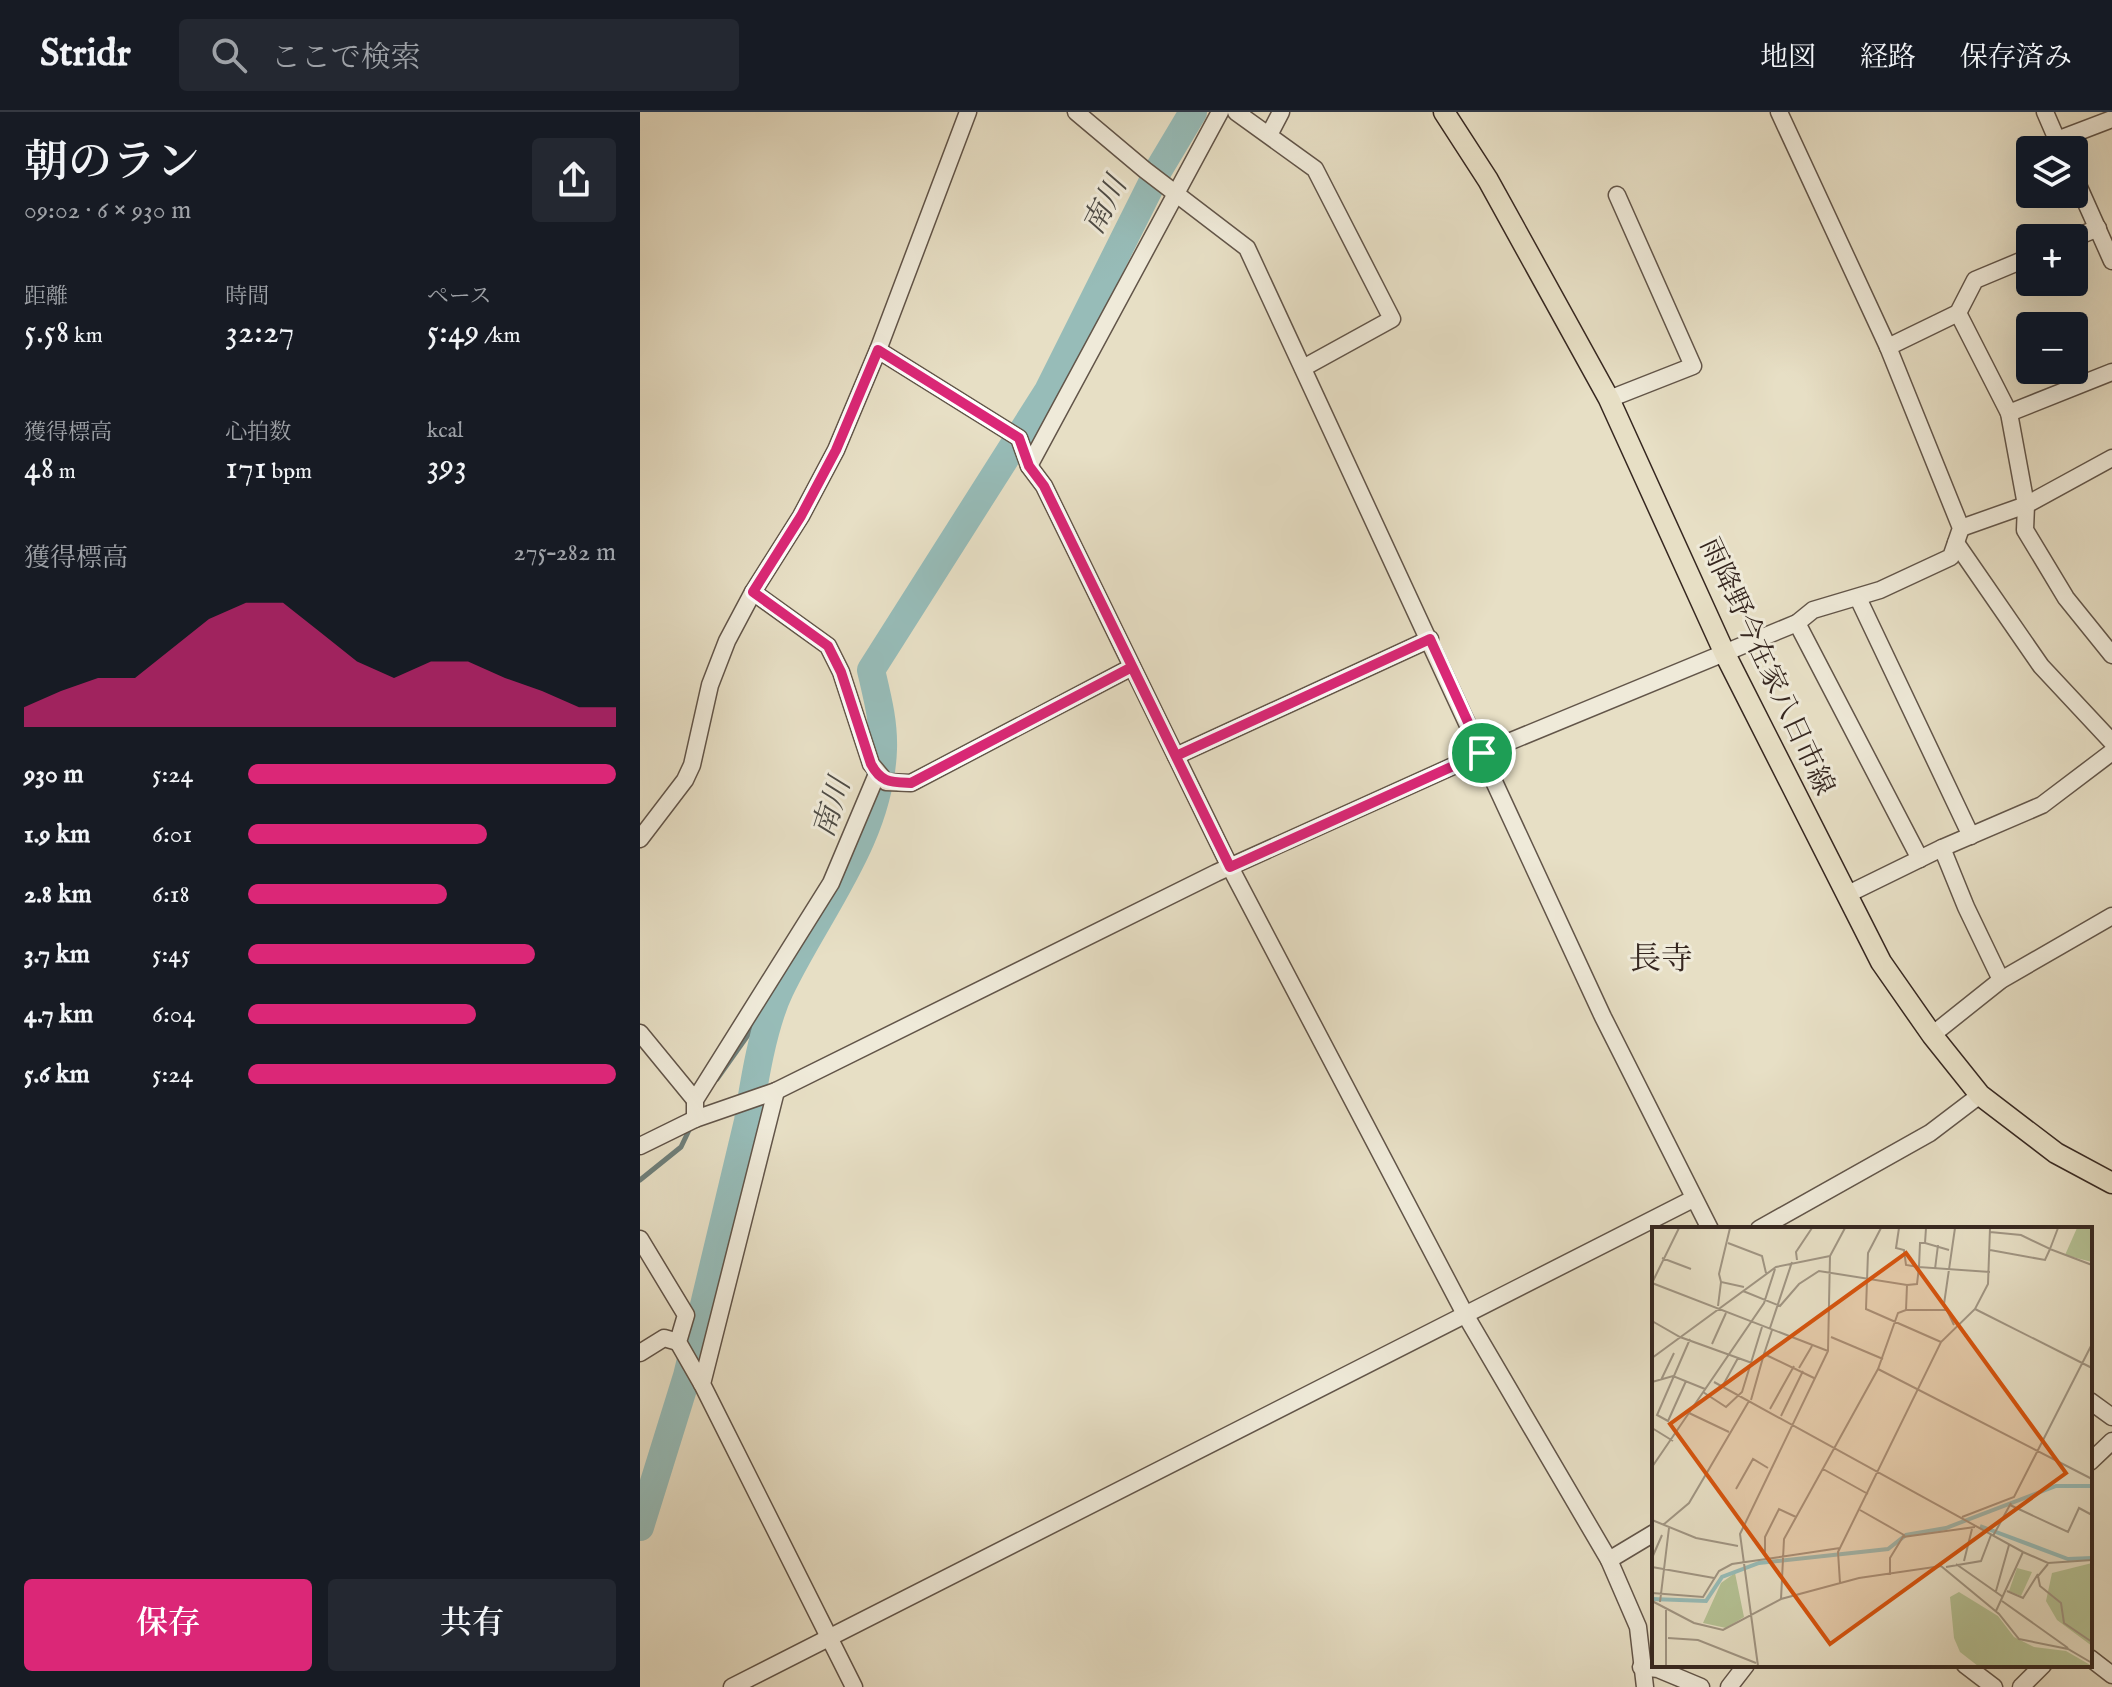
<!DOCTYPE html>
<html lang="ja">
<meta charset="utf-8">
<style>
:root{--surface:#171b24;--page:#242831;--text:#f1f3f6;--muted:#9ea1a6;--line:#363941;--accent:#db2777}
body{margin:0;font-family:"IM FELL English","Noto Serif JP",serif;background:var(--page);color:var(--text);height:100vh;display:flex;flex-direction:column;font-size:30px;white-space:nowrap}
*{box-sizing:border-box;margin:0}
p{font-size:26px;color:var(--muted)}
.icon{flex:none;width:44px;height:44px;fill:none;stroke:currentColor;stroke-width:2;stroke-linecap:round;stroke-linejoin:round}
.map{position:relative;flex:1;overflow:hidden}
.sheet{display:flex;flex-direction:column;background:var(--surface);width:640px}
.sheet>*{flex:none}
.tools{position:absolute;left:1376px;top:24px;display:grid;gap:16px}
.tools a{display:grid;place-items:center;width:72px;height:72px;border-radius:8px;background:var(--surface);box-shadow:0 8px 32px #0002;font-size:40px}
.pin{position:absolute;display:grid;place-items:center;width:68px;height:68px;color:#fff;margin:-34px;border:4px solid #fff;border-radius:50%;box-shadow:0 2px 8px #0007}
.round{display:grid;place-items:center;flex:none;width:84px;height:84px;border-radius:8px;background:var(--page)}
.summary{display:flex;align-items:center;justify-content:space-between;height:136px;padding:0 24px}
h1{font-size:44px;font-weight:600;line-height:60px}
.stats{display:grid;grid-template-columns:repeat(3,1fr);gap:12px;height:136px;padding:8px 24px}
.stats div{display:grid;align-content:center}
.stats b{font-size:34px;font-weight:600}
.stats small{font-size:22px;font-weight:400}
.stats p{font-size:22px}
.chart{height:224px;padding:16px 24px}
.chart p{display:flex;justify-content:space-between}
.chart svg{width:100%;height:144px;margin-top:8px;fill:var(--accent);opacity:.7}
.button{display:flex;gap:16px;margin-top:auto;padding:16px 24px}
.button a{flex:1;height:92px;border-radius:8px;background:var(--accent);color:#fff;font-size:32px;font-weight:600;line-height:92px;text-align:center}
.button a+a{background:var(--page);color:var(--text)}
ul{padding:0 24px;list-style:none;font-size:26px}
li{display:grid;grid-template-columns:128px 96px 1fr;align-items:center;height:60px}
li i{height:20px;border-radius:10px;background:var(--accent)}
header{display:flex;align-items:center;gap:48px;box-sizing:border-box;height:112px;padding:0 40px;background:var(--surface);border-bottom:2px solid var(--line)}
header strong{font-size:38px}
nav{display:flex;gap:44px;margin-inline-start:auto;font-size:28px}
.search{width:560px;height:72px;background:var(--page);display:flex;align-items:center;gap:20px;box-sizing:border-box;padding:0 28px;border-radius:8px;color:var(--muted);font-size:30px}
main{display:flex;flex:1;min-height:0}
.map>svg:first-child{display:block}
.lines{fill:none;stroke-linecap:round;stroke-linejoin:round}
.stream{stroke:#70807b;stroke-width:5}
.river{stroke:#97bcb8;stroke-width:28}
.minor-casing{stroke:#625549;stroke-width:19}
.major-casing{stroke:#362720;stroke-width:23}
.minor{stroke:#efead9;stroke-width:16}
.major{stroke:#e7dfc5;stroke-width:20}
.route-casing{stroke:#fff;stroke-width:16}
.route{stroke:#db2777;stroke-width:10}
.labels{text-anchor:middle;dominant-baseline:central;stroke-width:6;stroke-linejoin:round;paint-order:stroke}
.street-label{font-size:28px;fill:#362720;stroke:#efead9}
.water-label{font-size:30px;font-style:italic;fill:#4e4c46;stroke:#efead9}
.quarter-label{font-size:32px;fill:#362720;stroke:#efead9}
.inset-river{fill:none;stroke:#97bcb8;stroke-width:4}
.inset-road{fill:none;stroke:#a09583;stroke-width:2}
.view{fill:#d6540e;fill-opacity:0.15;stroke:#d6540e;stroke-width:4}
.inset-edge{fill:none;stroke:#362720;stroke-width:4}
</style>
<header>
<strong>Stridr</strong>
<div class="search"><svg class="icon" aria-label="search" viewBox="0 0 24 24"><circle cx="10" cy="10" r="6"/><path d="M15 15l6 6"/></svg>ここで検索</div>
<nav><a>地図</a><a>経路</a><a>保存済み</a></nav>
</header>
<main>
<section class="sheet">
<div class="summary"><div><h1>朝のラン</h1><p>09:02 · 6 × 930 m</p></div><a class="round"><svg class="icon" aria-label="share" viewBox="0 0 24 24"><path d="M12 15V3M7 8l5-5 5 5M5 13v7h14v-7"/></svg></a></div>
<div class="stats">
<div><p>距離</p><b>5.58<small> km</small></b></div>
<div><p>時間</p><b>32:27</b></div>
<div><p>ペース</p><b>5:49<small> /km</small></b></div>
</div>
<div class="stats">
<div><p>獲得標高</p><b>48<small> m</small></b></div>
<div><p>心拍数</p><b>171<small> bpm</small></b></div>
<div><p>kcal</p><b>393</b></div>
</div>
<div class="chart"><p><span>獲得標高</span>275–282 m</p>
<svg viewBox="0 0 160 44" preserveAspectRatio="none"><path d="M0 44V38L10 33L20 29L30 29L40 20L50 11L60 6L70 6L80 15L90 24L100 29L110 24L120 24L130 29L140 33L150 38L160 38V44z"/></svg>
</div>
<ul>
<li><b>930 m</b>5:24<i style="width:100%"></i></li>
<li><b>1.9 km</b>6:01<i style="width:65%"></i></li>
<li><b>2.8 km</b>6:18<i style="width:54%"></i></li>
<li><b>3.7 km</b>5:45<i style="width:78%"></i></li>
<li><b>4.7 km</b>6:04<i style="width:62%"></i></li>
<li><b>5.6 km</b>5:24<i style="width:100%"></i></li>
</ul>
<div class="button"><a>保存</a><a>共有</a></div>
</section>
<div class="map">
<svg width="1472" height="1575" viewBox="0 0 1472 1575">
<rect width="100%" height="100%" fill="#e7dfc5"/>
<filter id="stains"><feTurbulence type="fractalNoise" baseFrequency=".0025" numOctaves="4"/><feColorMatrix values="0 0 0 0 .2 0 0 0 0 .09 0 0 0 0 .02 0 0 0 .5 -.17"/></filter>
<radialGradient id="worn" r=".72"><stop offset=".6" stop-color="#630" stop-opacity="0"/><stop offset="1" stop-color="#630" stop-opacity=".3"/></radialGradient>
<g class="lines">
<g class="stream">
<polyline points="77,967 139,879"/>
<polyline points="0,1068 41,1035 51,1014"/>
</g>
<path class="river" d="M0,1415L47,1264L108,1009C114,970 123,913 140,878C177,800 240,727 243,637C244,610 237,584 231,558L408,279L519,57L553,0"/>
<defs>
<g id="minor">
<polyline points="436,0 505,58 607,136 963,905 1070,1117"/>
<polyline points="596,0 675,57 752,207 663,256"/>
<polyline points="1405,0 1421,37"/>
<polyline points="629,23 641,0"/>
<polyline points="1417,28 1472,7"/>
<polyline points="1434,64 1472,149"/>
<polyline points="1434,126 1458,116"/>
<polyline points="1318,201 1369,301"/>
<polyline points="1248,235 1318,201 1335,168 1390,145"/>
<polyline points="238,238 379,326 389,354 404,374 590,755 826,1204 969,1448 998,1515 1005,1575"/>
<polyline points="1472,260 1369,301 1386,393 1385,418 1426,486 1472,543"/>
<polyline points="969,287 1053,254 977,83"/>
<polyline points="389,354 580,0"/>
<polyline points="1321,416 1386,393 1472,346"/>
<polyline points="1316,431 1401,554 1472,630"/>
<polyline points="113,480 188,534 201,560 231,652 246,670 271,671 492,555"/>
<polyline points="1218,486 1331,724"/>
<polyline points="1157,511 1280,747"/>
<polyline points="536,644 790,527"/>
<polyline points="0,727 45,668 52,653 70,573 87,529 113,480 161,404 196,338 238,238 328,0"/>
<polyline points="1302,736 1326,795 1361,868"/>
<polyline points="1206,783 1302,736 1402,693 1472,640"/>
<polyline points="0,921 55,988"/>
<polyline points="1292,923 1361,868 1472,804"/>
<polyline points="136,979 62,1272 214,1575"/>
<polyline points="55,1007 55,988 191,771 237,662"/>
<polyline points="0,1034 55,1007 136,979 576,761 842,641 1157,511 1173,498 1240,478 1311,445 1321,416 1248,235 1139,0"/>
<polyline points="1119,1117 1290,1021 1340,983"/>
<polyline points="0,1127 46,1203 38,1230 62,1272"/>
<polyline points="0,1241 24,1226 38,1230"/>
<polyline points="1450,1289 1472,1305"/>
<polyline points="1450,1350 1472,1329"/>
<polyline points="969,1448 1014,1421"/>
<polyline points="1450,1546 1472,1563"/>
<polyline points="1325,1553 1354,1575"/>
<polyline points="1001,1555 1018,1557 1061,1575"/>
<polyline points="92,1575 1053,1087"/>
<polyline points="1089,1575 1106,1553"/>
<polyline points="1381,1575 1403,1553"/>
</g>
<polyline id="major" points="804,0 848,68 969,287 1085,542 1241,850 1292,923 1340,983 1416,1041 1472,1071"/>
</defs>
<use href="#minor" class="minor-casing"/>
<use href="#major" class="major-casing"/>
<use href="#minor" class="minor"/>
<use href="#major" class="major"/>
</g>
<g class="lines">
<defs>
<path id="route" d="M842,641L590,755L492,555L271,671C251,670 241,671 231,652L201,560L188,534L113,480L161,404L196,338L238,238L379,326L389,354L404,374L536,644L790,527L842,641"/>
</defs>
<use href="#route" class="route-casing"/>
<use href="#route" class="route"/>
</g>
<g class="labels">
<g class="street-label">
<text transform="translate(1126 555) rotate(65)">雨降野今在家八日市線</text>
</g>
<g class="water-label">
<text transform="translate(466 94) rotate(-63)">南川</text>
<text transform="translate(193 696) rotate(-72)">南川</text>
</g>
<g class="quarter-label">
<text x="1021" y="848">長寺</text>
</g>
</g>
<g transform="translate(1012 1115)">
<rect width="440" height="440" fill="#e7dfc5"/>
<path d="M425,1H440V35L413,28ZM440,336V419L405,393L394,374L400,346ZM365,341L380,345L369,369L357,364ZM83,346L92,390L74,401L51,396L69,356ZM307,365L346,389L362,410L382,420L414,424L440,439H326L308,425L302,411L298,370Z" fill="#b5c295"/>
<path class="inset-river" d="M328,299L416,332L440,331M0,372L54,374L70,350L107,336L236,322L254,308L294,301L404,259H440"/>
<path class="inset-road" d="M78,1L67,47L69,55L92,60M229,1L216,26L214,82L289,115M247,1L244,21L252,23L254,38L267,40L268,16H273M274,1L273,16L297,23M338,5L369,8L398,22L406,1M76,16L110,29L114,46M338,23L393,33L398,22L440,38M10,31L39,42M145,33L144,25L160,1M283,42L286,18M0,56L176,124M0,56L27,1M91,64L128,79L147,57L167,44L255,58L265,57L267,40L338,45M66,79L69,55M323,82L440,141M254,83H294M0,94L28,110L100,136M302,98L292,77L303,1M118,101L140,35M179,110L231,132M60,117L74,86M112,127L120,103M0,131L124,40L178,29M147,141L160,119M226,142L440,252M9,153L22,126M34,154L16,194L5,188L38,112M0,155L21,149L53,162M62,155L371,325L396,336L440,333M70,160L86,131M51,165L74,180L90,165L110,100M99,173L112,127L162,151M118,182L142,139M37,186L77,205M129,189L151,144M0,201L21,214M0,240L112,76L123,42M171,242L216,267M84,262L101,232L116,241M358,278L416,305L427,281L440,288M208,283L252,308L238,331V348M310,290L362,270L440,117M0,293L44,311L86,319M11,298L37,276L97,174M341,309L359,276M251,310L323,300M113,330V310L127,282L144,290M0,331L10,308M312,334L320,302M304,337L351,370M396,337L386,349L388,359L409,376L412,396L440,415M0,340L62,351M294,340L329,334L339,308M188,356L186,325L289,115L323,82L336,57L338,1M344,364L357,318M355,364L371,371L386,347M0,366L51,370L67,344L80,337L188,321M129,372L132,312L226,142L246,86L254,83L255,58M0,374L42,396L71,403L129,372L207,351L289,339L347,387L367,412L416,422L440,436M350,374L416,421M8,375L17,301M344,384L371,325M16,411L46,413L104,436M14,439V383M106,439L88,307L176,124L178,29L193,1"/>
<path class="view" d="M254,26L414,246L178,417L18,197Z"/>
<rect width="440" height="440" class="inset-edge"/>
</g>
<rect width="100%" height="100%" filter="url(#stains)"/>
<rect width="100%" height="100%" fill="url(#worn)"/>
</svg>
<div class="tools">
<a><svg class="icon" aria-label="layers" viewBox="0 0 24 24"><path d="M12 4l9 5-9 5-9-5zM3 14l9 5 9-5"/></svg></a>
<a>+</a>
<a>−</a>
</div>
<div class="pin" style="left:842px;top:641px;background:#1e9e55"><svg class="icon" aria-label="arrive" viewBox="0 0 24 24"><path d="M6 21V4h12l-3 4 3 4H6"/></svg></div>
</div>
</main>
